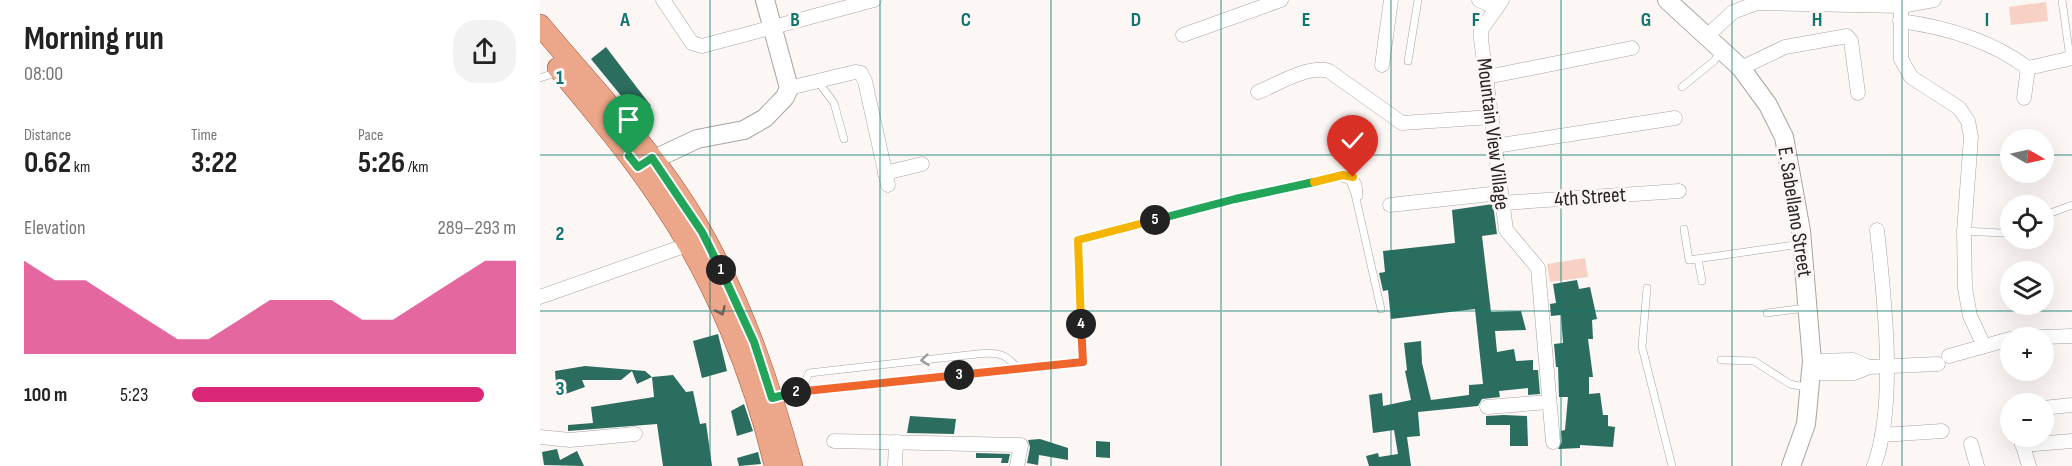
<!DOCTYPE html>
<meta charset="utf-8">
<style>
:root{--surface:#fff;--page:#f2f2f2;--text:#222;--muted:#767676;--accent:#db2777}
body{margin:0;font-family:"Sofia Sans Condensed",sans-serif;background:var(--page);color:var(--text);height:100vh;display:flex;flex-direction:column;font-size:22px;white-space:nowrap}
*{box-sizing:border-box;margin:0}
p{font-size:20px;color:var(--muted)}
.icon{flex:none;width:33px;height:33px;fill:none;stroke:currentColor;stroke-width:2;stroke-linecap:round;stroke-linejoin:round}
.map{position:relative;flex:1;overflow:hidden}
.panel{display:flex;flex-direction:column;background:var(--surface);width:540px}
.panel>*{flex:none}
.needle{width:39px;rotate:99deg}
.fabs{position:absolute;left:1460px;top:129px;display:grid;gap:12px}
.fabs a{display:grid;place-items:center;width:54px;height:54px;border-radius:50%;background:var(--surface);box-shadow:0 6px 24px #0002;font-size:30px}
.pin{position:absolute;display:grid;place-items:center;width:51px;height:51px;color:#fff;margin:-62px -26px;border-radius:50% 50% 50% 0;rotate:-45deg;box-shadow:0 0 6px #0007}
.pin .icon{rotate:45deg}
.km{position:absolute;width:30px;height:30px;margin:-15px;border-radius:50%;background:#222;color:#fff;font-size:16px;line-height:30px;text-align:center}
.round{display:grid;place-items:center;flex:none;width:63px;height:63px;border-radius:24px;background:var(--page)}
.head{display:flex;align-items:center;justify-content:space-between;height:102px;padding:0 24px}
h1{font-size:33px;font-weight:700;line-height:45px}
.figures{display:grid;grid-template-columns:repeat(3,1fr);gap:9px;height:102px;padding:6px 24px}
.figures div{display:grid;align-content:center}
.figures b{font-size:30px;font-weight:700}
.figures small{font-size:16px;font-weight:400}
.figures p{font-size:16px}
.chart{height:168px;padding:12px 24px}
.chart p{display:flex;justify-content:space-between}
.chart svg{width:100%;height:108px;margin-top:6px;fill:var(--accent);opacity:.7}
ul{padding:0 24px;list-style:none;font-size:20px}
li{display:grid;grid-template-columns:96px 72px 1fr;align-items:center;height:45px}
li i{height:15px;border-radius:8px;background:var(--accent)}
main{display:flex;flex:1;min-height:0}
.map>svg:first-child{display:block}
.green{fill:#f7d2c4}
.building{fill:#2b6d5e}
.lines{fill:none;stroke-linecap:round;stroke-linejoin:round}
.lane-casing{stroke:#a9a4a2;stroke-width:8}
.street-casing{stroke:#a9a4a2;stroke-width:15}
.secondary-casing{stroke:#a9a4a2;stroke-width:20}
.primary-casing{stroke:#9e5232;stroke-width:22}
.lane{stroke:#fff;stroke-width:7}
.street{stroke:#fff;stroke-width:14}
.secondary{stroke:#fff;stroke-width:18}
.primary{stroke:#eca689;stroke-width:21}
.oneway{stroke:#7f5e51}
.oneway2{stroke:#9d9c9c}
.split-1-casing{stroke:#fff;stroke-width:12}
.split-2-casing{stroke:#fff;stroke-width:12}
.split-3-casing{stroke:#fff;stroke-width:12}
.split-4-casing{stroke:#fff;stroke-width:12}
.split-5-casing{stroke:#fff;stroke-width:12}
.split-6-casing{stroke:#fff;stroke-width:12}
.split-7-casing{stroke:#fff;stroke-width:12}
.split-1{stroke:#22a559;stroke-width:8}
.split-2{stroke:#22a559;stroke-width:8}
.split-3{stroke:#f0652b;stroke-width:8}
.split-4{stroke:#f0652b;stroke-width:8}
.split-5{stroke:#f5b400;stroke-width:8}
.split-6{stroke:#22a559;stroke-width:8}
.split-7{stroke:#f5b400;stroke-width:8}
.grid{fill:none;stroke:#0f766e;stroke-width:1.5;stroke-opacity:0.55}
.labels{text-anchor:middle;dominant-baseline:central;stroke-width:6;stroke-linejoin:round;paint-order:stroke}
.street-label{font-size:21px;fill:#262424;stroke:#fcf6f4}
.grid-label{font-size:20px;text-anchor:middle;font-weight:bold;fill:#0f766e;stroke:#fcf6f4;stroke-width:6;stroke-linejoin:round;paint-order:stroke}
</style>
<main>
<section class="panel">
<div class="head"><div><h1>Morning run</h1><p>08:00</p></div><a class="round"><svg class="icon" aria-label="share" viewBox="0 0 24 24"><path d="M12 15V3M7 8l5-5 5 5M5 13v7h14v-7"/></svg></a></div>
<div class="figures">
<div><p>Distance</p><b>0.62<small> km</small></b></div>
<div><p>Time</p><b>3:22</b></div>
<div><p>Pace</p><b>5:26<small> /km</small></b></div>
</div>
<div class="chart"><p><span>Elevation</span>289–293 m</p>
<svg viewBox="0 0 160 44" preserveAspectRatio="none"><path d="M0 44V6L10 14L20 14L30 22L40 30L50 38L60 38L70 30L80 22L90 22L100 22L110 30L120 30L130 22L140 14L150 6L160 6V44z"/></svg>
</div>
<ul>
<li><b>100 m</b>5:23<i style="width:90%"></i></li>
</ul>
</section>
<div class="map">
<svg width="1532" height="466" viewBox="0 0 1532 466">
<rect width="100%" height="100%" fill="#fcf6f4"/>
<g class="green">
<polygon points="1506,2 1508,21 1471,25 1469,7"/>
<polygon points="1045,258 1048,277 1010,282 1007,264"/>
</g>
<g class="building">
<polygon points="66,47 111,106 96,114 51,59"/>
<polygon points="953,204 957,234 942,236 951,312 981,311 986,330 955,331 957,352 974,349 976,361 993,360 993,370 998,370 1000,394 988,395 988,388 959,391 960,397 942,399 938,406 878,412 880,436 867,437 871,466 829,466 826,456 838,453 839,457 858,454 854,430 833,433 829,395 842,393 843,406 871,400 865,371 867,370 864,343 881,341 882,363 891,400 929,395 929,385 943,384 935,309 851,319 848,290 843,291 839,273 845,272 843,251 915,243 912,210"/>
<polygon points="1037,280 1039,289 1050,287 1057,319 1052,320 1053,339 1048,339 1053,377 1049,377 1049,394 1060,393 1063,415 1068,415 1068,426 1075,427 1073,447 1040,445 1040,448 1018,449 1022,442 1021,431 1025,430 1028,397 1019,397 1018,367 1016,367 1014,344 1023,343 1021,315 1011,316 1010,304 1016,303 1013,284"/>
<polygon points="178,334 187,371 162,378 153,341"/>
<polygon points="45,366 105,371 112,377 97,384 92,371 81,380 42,380 45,387 17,397 15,371"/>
<polygon points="133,375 146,392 153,391 160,424 166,423 172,466 123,466 117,424 28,431 28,425 53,423 51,407 114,397 112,377"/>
<polygon points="204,404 213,431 197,436 191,411"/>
<polygon points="964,415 987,416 988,446 970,446 970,425 946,425 946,416"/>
<polygon points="370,416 416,419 414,434 367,433"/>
<polygon points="500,439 528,448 528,460 499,455 498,465 487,463 490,447 488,440"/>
<polygon points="556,441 570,442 570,458 556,457"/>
<polygon points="17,449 20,460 37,451 44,466 4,465 2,452"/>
<polygon points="218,452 221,464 199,466 197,458"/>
<polygon points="436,453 470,454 468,463 461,463 462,458 436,458"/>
</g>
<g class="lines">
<defs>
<g id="lane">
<polyline points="1522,0 1530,58"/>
<polyline points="868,61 878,0"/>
<polyline points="0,78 18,72"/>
<polyline points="277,80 294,103 304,139"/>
<polyline points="1142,87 1174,61 1181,51"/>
<polyline points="803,175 813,177 818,184 819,196"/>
<polyline points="1503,216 1532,205"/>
<polyline points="1144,229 1149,260 1261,244"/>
<polyline points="1424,231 1461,233 1470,229"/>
<polyline points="1158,259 1162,281"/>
<polyline points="1107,288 1102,347 1132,466"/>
<polyline points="1227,313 1266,308"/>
<polyline points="1181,360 1214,361 1250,384 1269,388"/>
<path d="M266,391L265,382L269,373L437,354C457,352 466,353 478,369"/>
<polyline points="234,398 258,391 542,362 538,240 695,199 798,176 810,181 815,194 841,309"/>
</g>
<g id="street">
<polyline points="123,0 152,43 162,46 334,0"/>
<polyline points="939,0 957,8"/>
<polyline points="962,0 941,30 941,39 966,230 998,268 1013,442"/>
<polyline points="1361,6 1361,59 1371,77 1419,108 1428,121 1431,137 1424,231 1425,288 1430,316 1444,346"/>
<path d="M1360,21C1406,27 1450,40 1488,68L1532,58"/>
<polyline points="643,35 741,0"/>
<polyline points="1168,35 1193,12 1217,3 1361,6 1394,0"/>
<polyline points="842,65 851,0"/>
<polyline points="1201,68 1245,47 1307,36 1311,41 1318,93"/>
<polyline points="947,77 1092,48"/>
<polyline points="249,88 315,72 321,73 325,81 348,185"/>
<path d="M718,92C738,84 767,65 789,71L862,123L952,117"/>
<polyline points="1484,98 1488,68"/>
<polyline points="955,146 1135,118"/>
<polyline points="345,173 382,164"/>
<polyline points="962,203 1139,191"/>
<polyline points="850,205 960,193"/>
<polyline points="0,297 147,245"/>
<polyline points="1480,338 1532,336"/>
<polyline points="1409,356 1470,339"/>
<polyline points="1272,361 1313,360 1329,367"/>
<polyline points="1272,373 1314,373 1329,367 1398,364"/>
<polyline points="947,407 1009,402"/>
<polyline points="1503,408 1532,405"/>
<polyline points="1342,435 1402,431"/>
<polyline points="1480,436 1489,466"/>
<polyline points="0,437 30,440 95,434"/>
<polyline points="294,441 481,445 477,466"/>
<polyline points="1431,444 1437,466"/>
<polyline points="1482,445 1532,441"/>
<polyline points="355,466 356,442"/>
<path d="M1334,466C1357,404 1344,296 1337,230"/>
</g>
<g id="secondary">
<polyline points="1127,0 1201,68 1228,105 1244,137 1261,231 1272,361 1266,424 1251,466"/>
<polyline points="100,166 157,139 204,130 225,118 245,97 249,88 225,0"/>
</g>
<g id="primary">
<path d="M0,25C56,92 120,157 162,233C203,306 230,385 252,466"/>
<path d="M18,68C54,111 91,155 122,202C174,278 214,376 235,466"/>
</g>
</defs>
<use href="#lane" class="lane-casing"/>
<use href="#street" class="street-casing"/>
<use href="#secondary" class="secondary-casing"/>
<use href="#primary" class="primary-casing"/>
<use href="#lane" class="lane"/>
<use href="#street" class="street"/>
<use href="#secondary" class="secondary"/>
<use href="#primary" class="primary"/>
</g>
<defs><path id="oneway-chevron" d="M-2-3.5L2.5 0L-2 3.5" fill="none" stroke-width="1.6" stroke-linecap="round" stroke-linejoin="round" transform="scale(1.5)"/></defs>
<use class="oneway" href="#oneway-chevron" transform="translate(181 311) rotate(66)"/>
<use class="oneway2" href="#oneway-chevron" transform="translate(385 360) rotate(174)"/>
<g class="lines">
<defs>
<polyline id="split-1" points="89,156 98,167 112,158 162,232 181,270"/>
<polyline id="split-2" points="181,270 214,342 232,398 256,392"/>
<polyline id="split-3" points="256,392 419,375"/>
<polyline id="split-4" points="419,375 543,362 541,324"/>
<polyline id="split-5" points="541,324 538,240 615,220"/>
<polyline id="split-6" points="615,220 695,199 774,182"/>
<polyline id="split-7" points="774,182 803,175 813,177"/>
</defs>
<use href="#split-1" class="split-1-casing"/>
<use href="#split-2" class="split-2-casing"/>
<use href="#split-3" class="split-3-casing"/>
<use href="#split-4" class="split-4-casing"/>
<use href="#split-5" class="split-5-casing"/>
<use href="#split-6" class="split-6-casing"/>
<use href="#split-7" class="split-7-casing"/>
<use href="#split-1" class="split-1"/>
<use href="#split-2" class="split-2"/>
<use href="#split-3" class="split-3"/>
<use href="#split-4" class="split-4"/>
<use href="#split-5" class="split-5"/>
<use href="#split-6" class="split-6"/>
<use href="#split-7" class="split-7"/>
</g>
<path class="grid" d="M170,0V466M340,0V466M511,0V466M681,0V466M851,0V466M1021,0V466M1192,0V466M1362,0V466M0,155H1470M1503,155H1532M0,311H1532"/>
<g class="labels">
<g class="street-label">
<text transform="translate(953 134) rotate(83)">Mountain View Village</text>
<text transform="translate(1050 197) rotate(-4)">4th Street</text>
<text transform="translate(1255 212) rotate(81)">E. Sabellano Street</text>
</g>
</g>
<g class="grid-label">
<text x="85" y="26">A</text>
<text x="255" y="26">B</text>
<text x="426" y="26">C</text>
<text x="596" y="26">D</text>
<text x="766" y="26">E</text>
<text x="936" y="26">F</text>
<text x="1106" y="26">G</text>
<text x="1277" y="26">H</text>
<text x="1447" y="26">I</text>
<text x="20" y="84">1</text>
<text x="20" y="240">2</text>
<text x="20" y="395">3</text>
</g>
</svg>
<div class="fabs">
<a><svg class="needle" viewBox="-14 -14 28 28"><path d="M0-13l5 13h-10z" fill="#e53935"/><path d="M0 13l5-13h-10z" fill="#767676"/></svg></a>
<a><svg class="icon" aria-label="locate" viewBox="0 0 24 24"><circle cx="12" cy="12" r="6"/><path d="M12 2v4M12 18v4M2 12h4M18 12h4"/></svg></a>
<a><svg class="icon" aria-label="layers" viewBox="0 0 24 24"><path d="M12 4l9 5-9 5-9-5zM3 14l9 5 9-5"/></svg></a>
<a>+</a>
<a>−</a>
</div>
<div class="pin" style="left:89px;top:156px;background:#1e9e55"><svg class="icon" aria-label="arrive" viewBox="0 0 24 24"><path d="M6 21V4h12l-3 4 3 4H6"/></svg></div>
<div class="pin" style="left:813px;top:177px;background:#d93025"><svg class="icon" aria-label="check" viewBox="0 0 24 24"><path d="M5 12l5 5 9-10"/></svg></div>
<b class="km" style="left:181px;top:270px">1</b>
<b class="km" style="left:256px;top:392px">2</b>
<b class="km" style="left:419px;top:375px">3</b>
<b class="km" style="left:541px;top:324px">4</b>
<b class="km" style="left:615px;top:220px">5</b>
</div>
</main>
